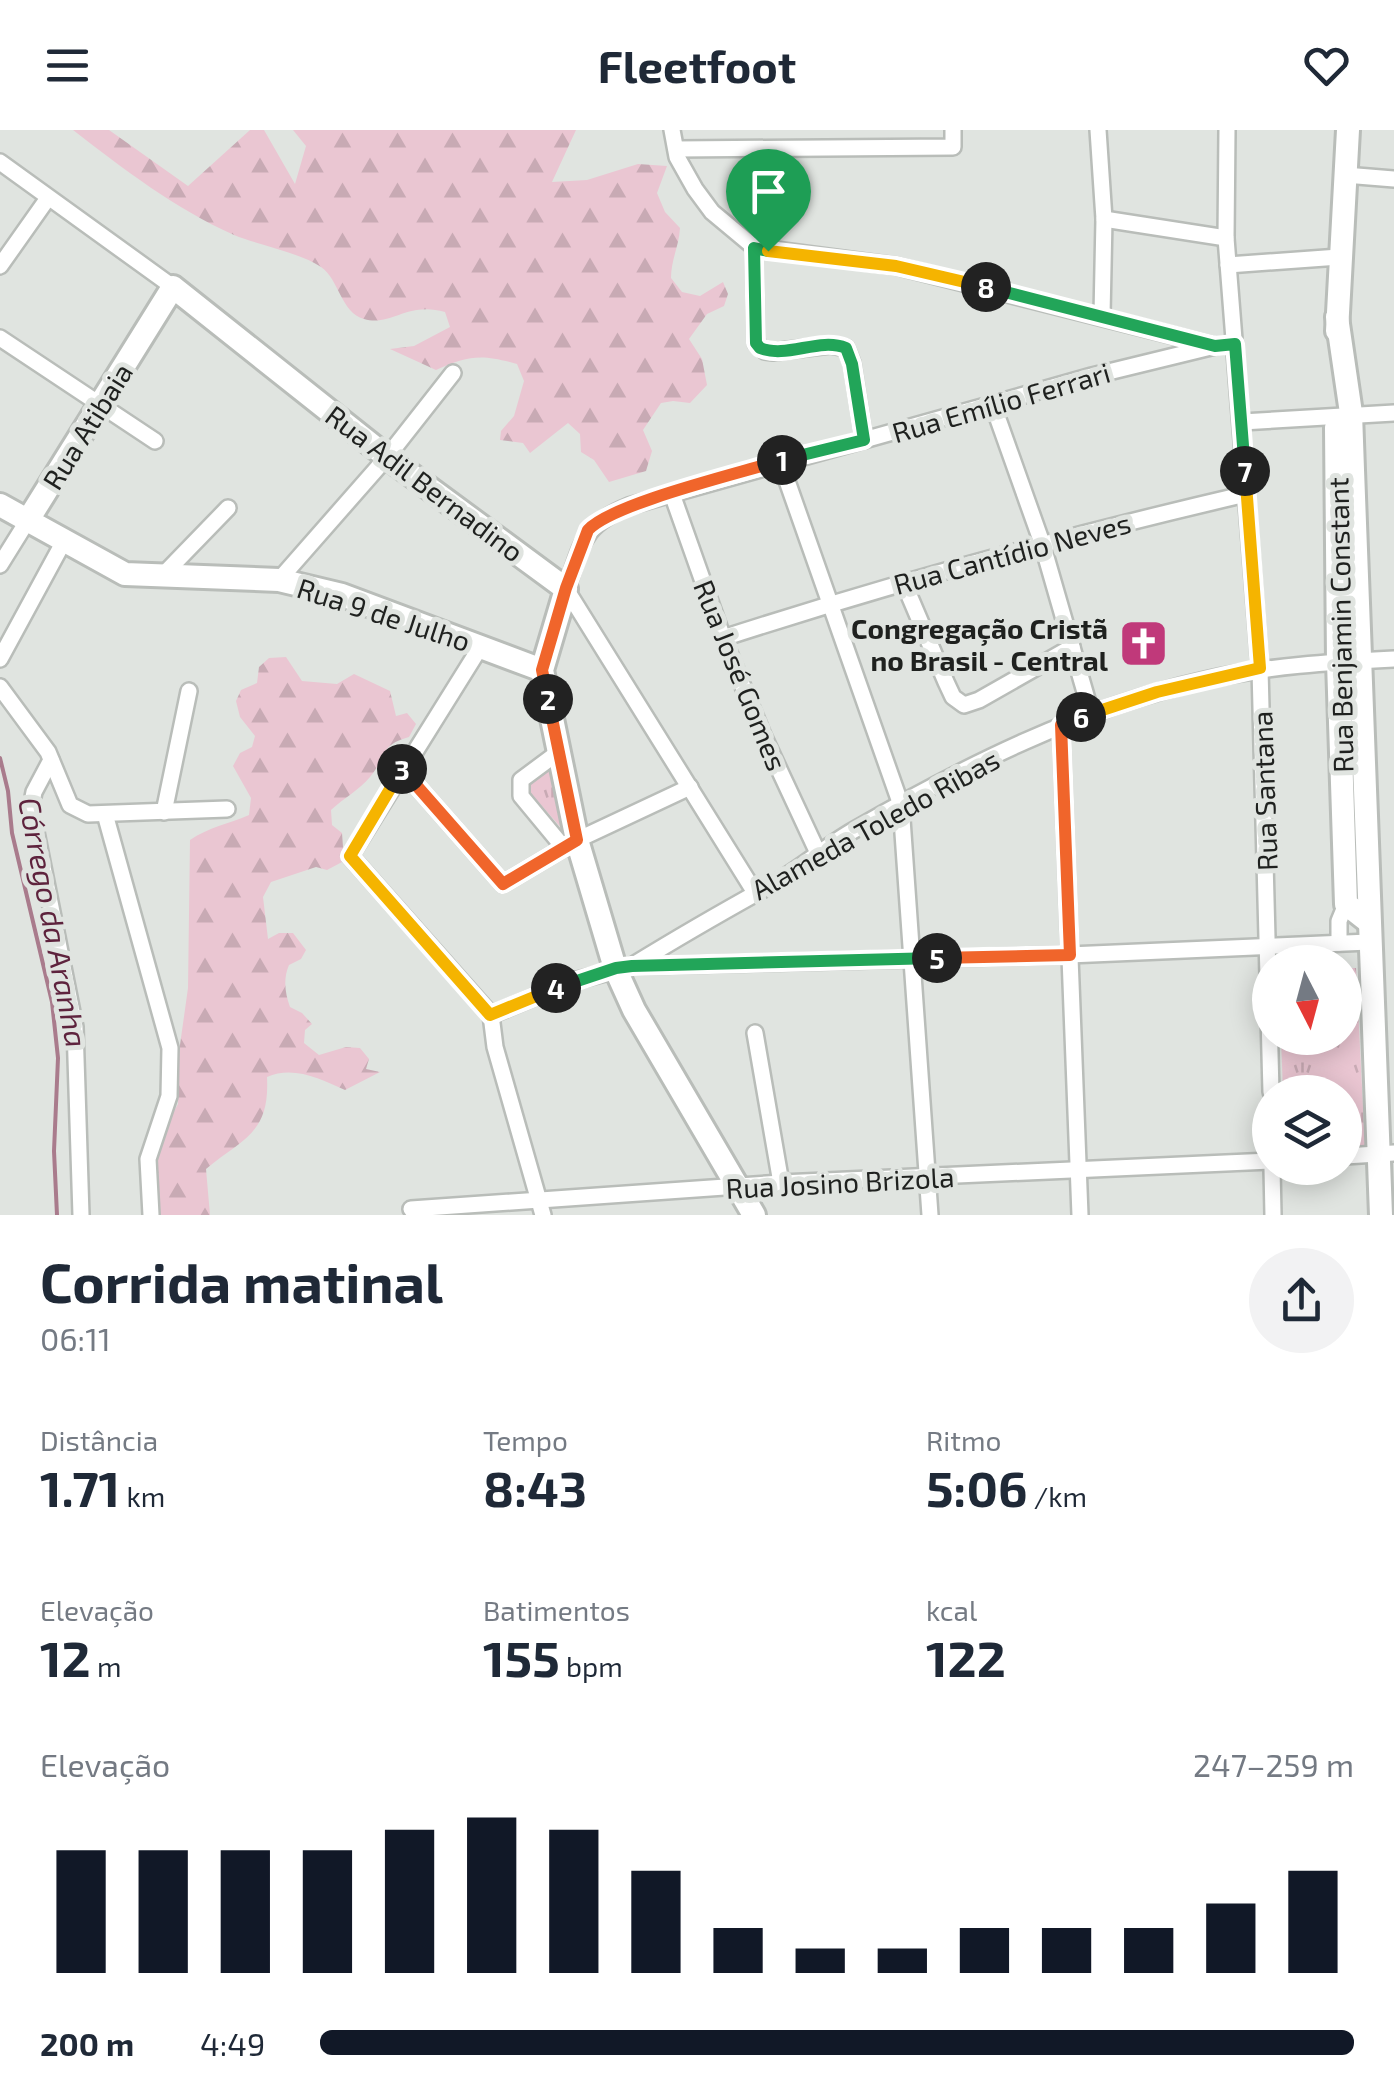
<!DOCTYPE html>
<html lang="pt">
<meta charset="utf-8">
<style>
:root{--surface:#fff;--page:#f2f2f3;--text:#1f2937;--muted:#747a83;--accent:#111827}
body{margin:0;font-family:"Exo 2",sans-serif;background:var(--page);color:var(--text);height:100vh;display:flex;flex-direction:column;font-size:38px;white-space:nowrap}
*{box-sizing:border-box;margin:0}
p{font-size:32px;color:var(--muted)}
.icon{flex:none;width:55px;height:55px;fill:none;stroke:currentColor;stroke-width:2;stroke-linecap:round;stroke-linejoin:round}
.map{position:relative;height:1085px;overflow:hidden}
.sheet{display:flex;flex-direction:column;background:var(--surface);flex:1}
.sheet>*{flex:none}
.needle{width:65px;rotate:174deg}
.tools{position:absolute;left:1252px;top:815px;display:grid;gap:20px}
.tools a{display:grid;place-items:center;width:110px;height:110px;border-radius:50%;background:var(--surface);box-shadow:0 5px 25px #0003;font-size:50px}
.pin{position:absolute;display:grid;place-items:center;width:85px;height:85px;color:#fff;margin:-102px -42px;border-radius:50% 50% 50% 0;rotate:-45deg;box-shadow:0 0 10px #0007}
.pin .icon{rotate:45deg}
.km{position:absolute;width:50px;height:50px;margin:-25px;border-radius:50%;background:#222;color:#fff;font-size:28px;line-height:50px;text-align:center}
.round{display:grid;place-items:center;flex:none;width:105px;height:105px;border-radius:52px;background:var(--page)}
.head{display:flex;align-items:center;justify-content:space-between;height:170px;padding:0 40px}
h1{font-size:55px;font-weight:700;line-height:75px}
.figures{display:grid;grid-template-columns:repeat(3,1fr);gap:15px;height:170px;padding:10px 40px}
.figures div{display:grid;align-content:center}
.figures b{font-size:50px;font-weight:700}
.figures small{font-size:28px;font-weight:400}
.figures p{font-size:28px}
.chart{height:280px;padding:20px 40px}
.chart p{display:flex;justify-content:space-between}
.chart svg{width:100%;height:180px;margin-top:10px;stroke:var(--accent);stroke-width:6}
ul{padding:0 40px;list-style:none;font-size:32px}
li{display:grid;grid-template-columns:160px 120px 1fr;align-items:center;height:75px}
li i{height:25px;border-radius:12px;background:var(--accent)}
header{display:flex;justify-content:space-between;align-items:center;height:130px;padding:0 40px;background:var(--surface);font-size:45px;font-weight:700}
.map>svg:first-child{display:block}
.forest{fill:url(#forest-firs)}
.park{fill:url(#park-tufts)}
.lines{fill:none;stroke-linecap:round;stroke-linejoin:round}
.stream{stroke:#a97b8c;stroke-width:4}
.minor-casing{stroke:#b9bdb9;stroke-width:20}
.secondary-casing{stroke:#b9bdb9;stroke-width:28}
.minor{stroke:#fff;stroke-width:15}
.secondary{stroke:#fff;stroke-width:22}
.split-1-casing{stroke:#fff;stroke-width:20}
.split-2-casing{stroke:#fff;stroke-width:20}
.split-3-casing{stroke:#fff;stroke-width:20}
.split-4-casing{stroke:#fff;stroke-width:20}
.split-5-casing{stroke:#fff;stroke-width:20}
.split-6-casing{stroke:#fff;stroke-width:20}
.split-7-casing{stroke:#fff;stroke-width:20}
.split-8-casing{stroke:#fff;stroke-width:20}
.split-9-casing{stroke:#fff;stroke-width:20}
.split-1{stroke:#22a559;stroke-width:12}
.split-2{stroke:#f0652b;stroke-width:12}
.split-3{stroke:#f0652b;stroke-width:12}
.split-4{stroke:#f5b400;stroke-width:12}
.split-5{stroke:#22a559;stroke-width:12}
.split-6{stroke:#f0652b;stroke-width:12}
.split-7{stroke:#f5b400;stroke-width:12}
.split-8{stroke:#22a559;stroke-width:12}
.split-9{stroke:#f5b400;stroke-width:12}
.labels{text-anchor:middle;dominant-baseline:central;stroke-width:10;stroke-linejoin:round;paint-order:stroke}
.street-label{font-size:28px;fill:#1f211f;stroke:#e0e4e0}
.poi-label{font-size:28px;font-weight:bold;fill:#1f211f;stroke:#e0e4e0;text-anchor:end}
.water-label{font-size:30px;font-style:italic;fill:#5e233d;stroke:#e0e4e0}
</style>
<header><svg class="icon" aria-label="menu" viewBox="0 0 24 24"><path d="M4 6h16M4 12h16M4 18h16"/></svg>Fleetfoot<svg class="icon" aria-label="heart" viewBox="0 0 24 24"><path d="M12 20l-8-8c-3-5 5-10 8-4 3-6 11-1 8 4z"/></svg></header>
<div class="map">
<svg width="1394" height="1085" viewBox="0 0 1394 1085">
<defs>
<pattern id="forest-firs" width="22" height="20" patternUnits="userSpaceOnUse" patternTransform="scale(2.5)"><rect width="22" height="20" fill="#eac6d2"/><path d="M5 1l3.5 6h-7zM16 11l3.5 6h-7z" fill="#c8aab4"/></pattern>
<pattern id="park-tufts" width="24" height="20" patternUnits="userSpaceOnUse" patternTransform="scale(2.5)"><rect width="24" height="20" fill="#eac6d2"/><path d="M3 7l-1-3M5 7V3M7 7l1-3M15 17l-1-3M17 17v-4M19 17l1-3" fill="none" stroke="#c8aab4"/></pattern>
</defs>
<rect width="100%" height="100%" fill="#e0e4e0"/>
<g class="forest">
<path d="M73,0H109L188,56L250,0H264L295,54L306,16L293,0H576L552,52L587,50L638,34L667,36L657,63L665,82L680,98C679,116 671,130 671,148L682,162L700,166L723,152L728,164L724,176L707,184L689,209L702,229L707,255L690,273L673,271L661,273L643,300L652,321L646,341L609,352L594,330L581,322L580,304L568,293L530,323L523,313L500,310L501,301L514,286L524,251L517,234C482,224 469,225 436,240L390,219L414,216L450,197L445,182C407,171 391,197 364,189C341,183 339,149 321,137C301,123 258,115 234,105C174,78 125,40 73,0Z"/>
<path d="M286,527L302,551L337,554L354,544L390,561L396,586L407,583L416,594L409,607C379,615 386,628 370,647C359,660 344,668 331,680L332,695L342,703L344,731L327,740L316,737L271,752L263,767L268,809L279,803H293L306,820L301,829L289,835C283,849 285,863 290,877L302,883L312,894L305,900L304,913L319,925L346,917L360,918L369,929L366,939L380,942L345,960C321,949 293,935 267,947C270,1004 243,1008 206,1039L210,1085H160L154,1030L157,1012L178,974L179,922L188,858L190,710C209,697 228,694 249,685L251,668L233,636L240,623L252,617L255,606L240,587L236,571L241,560L257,553L259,537L269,528Z"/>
</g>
<g class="park">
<polygon points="554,639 563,700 527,659 541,643"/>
<polygon points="1345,838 1356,838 1365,1017 1345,1018 1345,962 1283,962 1281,908 1345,908"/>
</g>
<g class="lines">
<polyline class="stream" points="0,628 8,661 12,703 52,872 58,928 54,1021 57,1085"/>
<defs>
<g id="minor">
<polyline points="672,0 677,27 695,59 712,82 754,117 896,136 1211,215"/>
<polyline points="1098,0 1104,89 1102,185"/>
<polyline points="1227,0 1226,108 1260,539 1271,962"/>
<polyline points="676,19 953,17 953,0"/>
<polyline points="0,32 173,157"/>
<polyline points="1345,45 1394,49"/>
<polyline points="1104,89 1226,108"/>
<polyline points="754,117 756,213 765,221 773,222 830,215 846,218 852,233 864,310"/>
<polyline points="1228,135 1339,127"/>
<polyline points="0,136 48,68"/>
<polyline points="0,208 155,311"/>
<polyline points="993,275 1042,413 1091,583"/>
<polyline points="1242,292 1394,283"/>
<polyline points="780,331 901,675 930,1085"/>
<polyline points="672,364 723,508 763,605 818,723"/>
<polyline points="0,435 28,390"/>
<polyline points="164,444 228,378"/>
<polyline points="279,450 387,327 453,243"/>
<polyline points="903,451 946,552 953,567 964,575 979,570 1072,517"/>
<path d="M723,508C896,452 1070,405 1246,364"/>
<polyline points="481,516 350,726 491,885"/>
<polyline points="0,529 64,411"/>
<polyline points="0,557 48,622 70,675 88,684 227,679"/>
<polyline points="1061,595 1080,1085"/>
<polyline points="560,621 521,650 521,666 564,718"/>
<polyline points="51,630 34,662 31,677 75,897 81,1085"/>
<polyline points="402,639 503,754 577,710 690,657"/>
<polyline points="164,682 189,561"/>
<polyline points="105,684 170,918 169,966 148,1029 151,1085"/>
<path d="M754,761L566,459C583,413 581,396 629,376L1092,246L1215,216"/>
<polyline points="1339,813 1339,791 1346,774"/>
<path d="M635,834C682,805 731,777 780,750C806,734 829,714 856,699C965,636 1081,578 1205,550C1267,536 1331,532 1394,529"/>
<polyline points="491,885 570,852 632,836 1069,825 1369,812"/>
<polyline points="491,885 495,917 543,1085"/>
<polyline points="755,903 781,1053"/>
<polyline points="1345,1026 1394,1023"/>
<polyline points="1272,1038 1273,1085"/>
<polyline points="411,1079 781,1053 1270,1031"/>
</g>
<g id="secondary">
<polyline points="1337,187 1351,283 1353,340 1381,1085"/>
<polyline points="1337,201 1348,0"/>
<polyline points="1336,298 1338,532 1346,774 1369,792"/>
<polyline points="0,375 125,444 279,450 342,465 542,540"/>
<polyline points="28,390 173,157 387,327 566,459 542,540 577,710 615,838 634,880 754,1085"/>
</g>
</defs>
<use href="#minor" class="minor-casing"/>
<use href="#secondary" class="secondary-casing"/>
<use href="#minor" class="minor"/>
<use href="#secondary" class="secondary"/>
</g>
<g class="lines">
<defs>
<path id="split-1" d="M768,121L754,118L756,213L760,218C787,229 819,207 846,218L852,234L864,310L782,330"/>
<path id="split-2" d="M548,569L542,540L566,458L588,400C613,373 741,343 782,330"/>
<polyline id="split-3" points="402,639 503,754 577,710 548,569"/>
<polyline id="split-4" points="402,639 350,726 490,885 556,858"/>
<polyline id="split-5" points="556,858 616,838 632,836 937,828"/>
<polyline id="split-6" points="937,828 1070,825 1061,595 1081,587"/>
<polyline id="split-7" points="1081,587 1157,562 1260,538 1245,341"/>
<polyline id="split-8" points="986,157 1215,216 1235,214 1245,341"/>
<polyline id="split-9" points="768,121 896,136 986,157"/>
</defs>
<use href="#split-1" class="split-1-casing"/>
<use href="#split-2" class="split-2-casing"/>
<use href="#split-3" class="split-3-casing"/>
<use href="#split-4" class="split-4-casing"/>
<use href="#split-5" class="split-5-casing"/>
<use href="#split-6" class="split-6-casing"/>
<use href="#split-7" class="split-7-casing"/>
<use href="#split-8" class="split-8-casing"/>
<use href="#split-9" class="split-9-casing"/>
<use href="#split-1" class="split-1"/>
<use href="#split-2" class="split-2"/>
<use href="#split-3" class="split-3"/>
<use href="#split-4" class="split-4"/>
<use href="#split-5" class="split-5"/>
<use href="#split-6" class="split-6"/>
<use href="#split-7" class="split-7"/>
<use href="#split-8" class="split-8"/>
<use href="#split-9" class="split-9"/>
</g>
<defs>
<symbol id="church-square" viewBox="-11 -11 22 22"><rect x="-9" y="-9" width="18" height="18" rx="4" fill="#c0397a" stroke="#e0e4e0"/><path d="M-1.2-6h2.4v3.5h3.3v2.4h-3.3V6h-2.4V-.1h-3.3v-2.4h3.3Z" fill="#fff"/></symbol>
</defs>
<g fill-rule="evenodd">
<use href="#church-square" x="1116" y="486" width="55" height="55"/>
</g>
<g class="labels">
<g class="street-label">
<text transform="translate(1001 272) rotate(-16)">Rua Emílio Ferrari</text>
<text transform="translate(87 296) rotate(-58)">Rua Atibaia</text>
<text transform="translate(425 353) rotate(37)">Rua Adil Bernadino</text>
<text transform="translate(1012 423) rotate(-15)">Rua Cantídio Neves</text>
<text transform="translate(384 484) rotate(18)">Rua 9 de Julho</text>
<text transform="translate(1340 495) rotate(-91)">Rua Benjamin Constant</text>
<text transform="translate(741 545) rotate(68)">Rua José Gomes</text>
<text transform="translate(1264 661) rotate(-92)">Rua Santana</text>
<text transform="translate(875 694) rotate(-29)">Alameda Toledo Ribas</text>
<text transform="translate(840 1052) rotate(-3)">Rua Josino Brizola</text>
</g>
<g class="poi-label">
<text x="1108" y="498">Congregação Cristã<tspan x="1108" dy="32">no Brasil - Central</tspan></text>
</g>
<g class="water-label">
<text transform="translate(54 792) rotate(79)">Córrego da Aranha</text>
</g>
</g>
</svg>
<div class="tools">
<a><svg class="needle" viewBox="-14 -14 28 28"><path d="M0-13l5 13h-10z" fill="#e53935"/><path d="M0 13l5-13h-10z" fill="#747a83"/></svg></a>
<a><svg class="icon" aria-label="layers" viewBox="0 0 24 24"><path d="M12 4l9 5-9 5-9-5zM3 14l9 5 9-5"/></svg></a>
</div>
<div class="pin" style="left:768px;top:121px;background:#1e9e55"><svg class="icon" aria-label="arrive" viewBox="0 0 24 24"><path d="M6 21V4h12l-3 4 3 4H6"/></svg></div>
<b class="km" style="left:782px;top:330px">1</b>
<b class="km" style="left:548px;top:569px">2</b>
<b class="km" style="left:402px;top:639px">3</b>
<b class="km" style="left:556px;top:858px">4</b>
<b class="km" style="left:937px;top:828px">5</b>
<b class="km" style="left:1081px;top:587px">6</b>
<b class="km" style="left:1245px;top:341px">7</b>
<b class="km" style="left:986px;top:157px">8</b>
</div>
<section class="sheet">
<div class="head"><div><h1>Corrida matinal</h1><p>06:11</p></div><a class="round"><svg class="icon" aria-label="share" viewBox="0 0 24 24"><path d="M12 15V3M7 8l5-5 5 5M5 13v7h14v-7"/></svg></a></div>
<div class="figures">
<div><p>Distância</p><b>1.71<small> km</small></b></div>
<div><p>Tempo</p><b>8:43</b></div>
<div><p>Ritmo</p><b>5:06<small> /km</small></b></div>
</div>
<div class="figures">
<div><p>Elevação</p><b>12<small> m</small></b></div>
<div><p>Batimentos</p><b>155<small> bpm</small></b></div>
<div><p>kcal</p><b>122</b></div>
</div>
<div class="chart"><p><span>Elevação</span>247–259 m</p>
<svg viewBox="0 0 160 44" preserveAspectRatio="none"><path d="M5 44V14M15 44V14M25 44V14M35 44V14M45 44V9M55 44V6M65 44V9M75 44V19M85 44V33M95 44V38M105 44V38M115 44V33M125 44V33M135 44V33M145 44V27M155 44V19"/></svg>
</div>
<ul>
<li><b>200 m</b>4:49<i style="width:100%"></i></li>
</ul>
</section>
